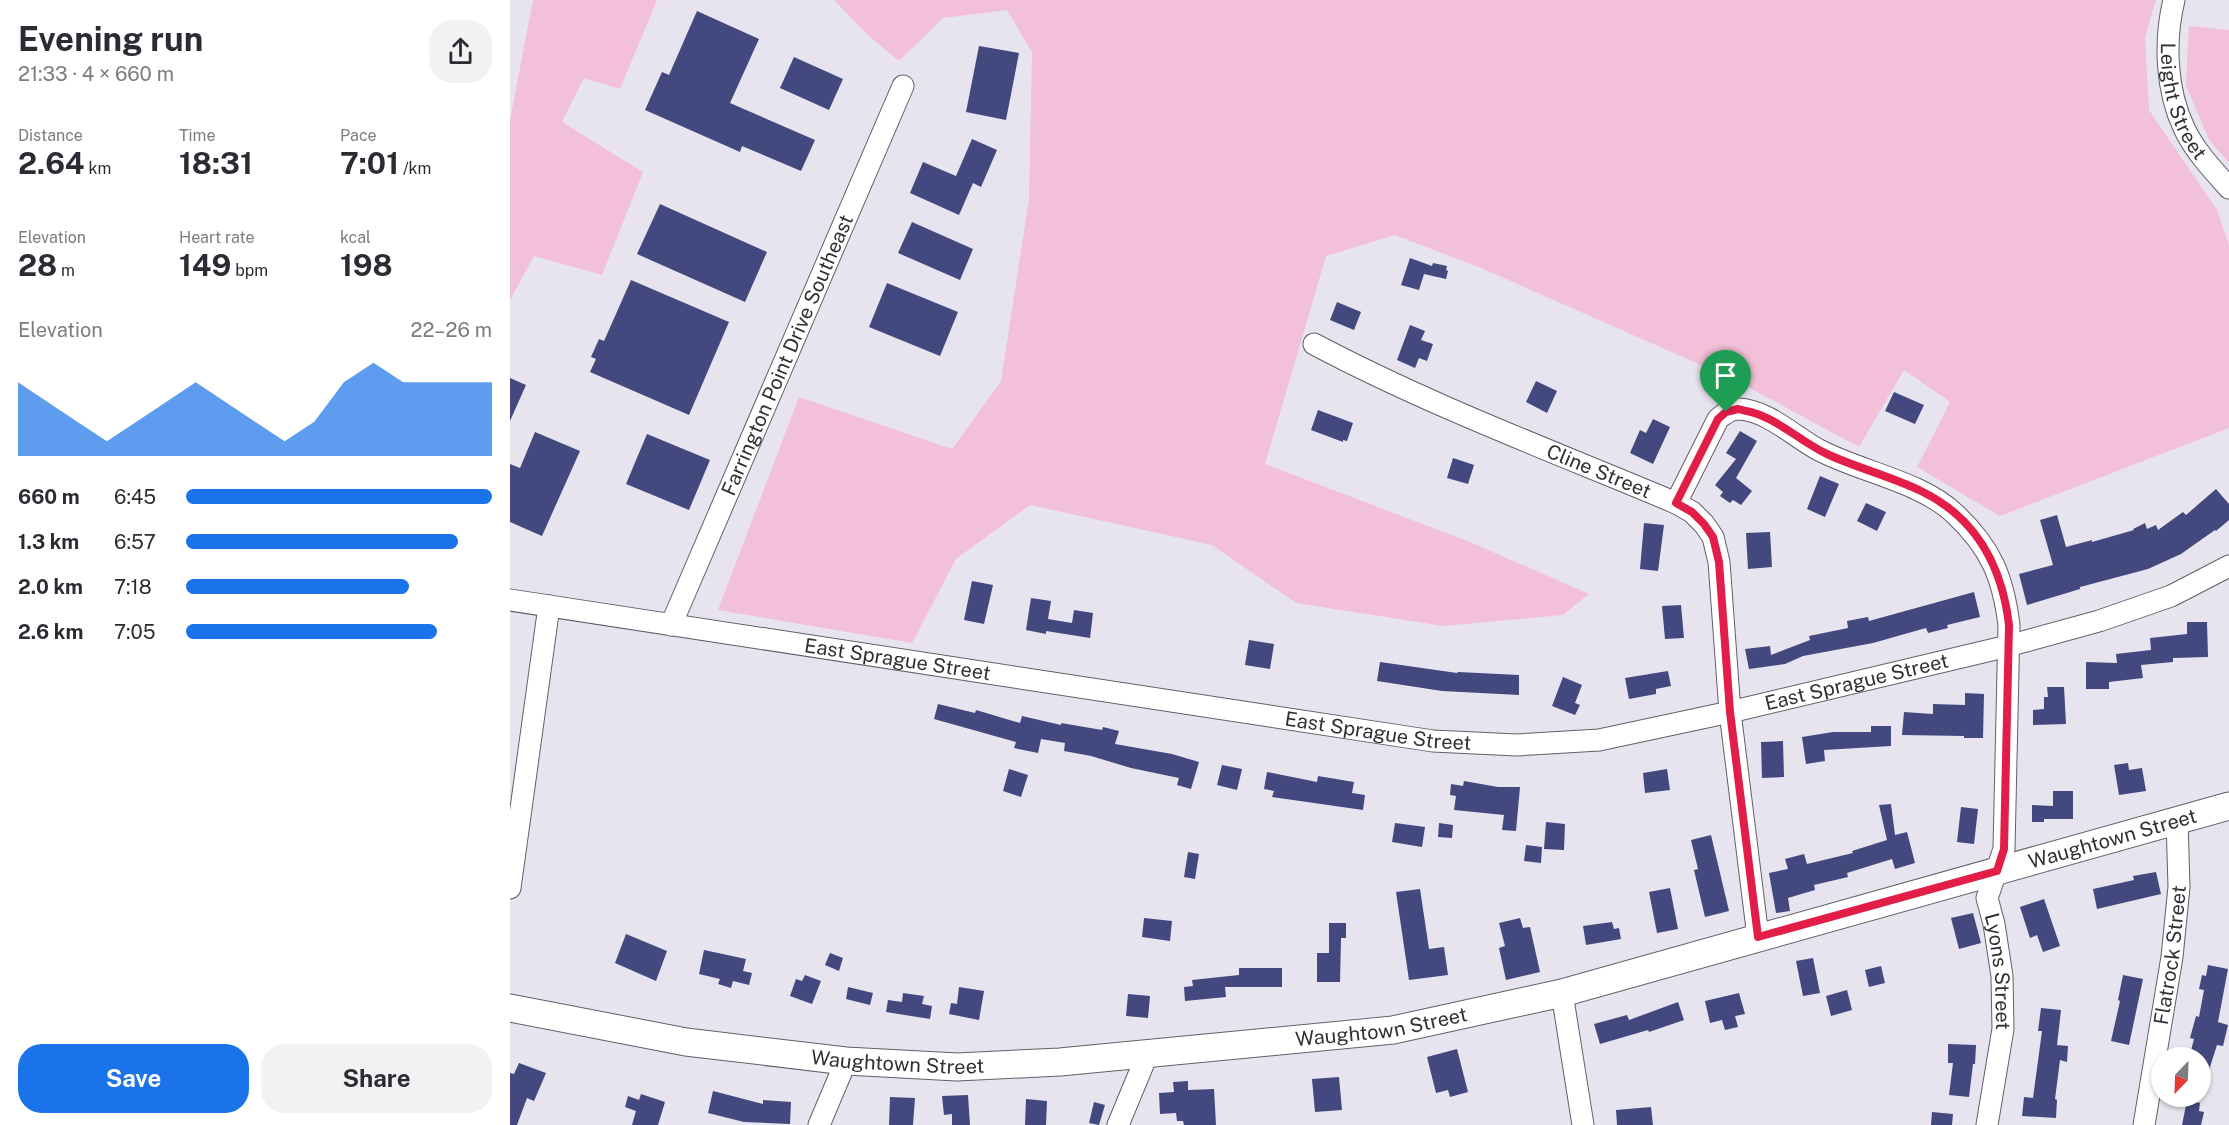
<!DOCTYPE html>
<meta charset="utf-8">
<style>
:root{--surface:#fff;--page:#f2f2f3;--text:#2b2b33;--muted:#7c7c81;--accent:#1a73e8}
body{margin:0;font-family:"Public Sans",sans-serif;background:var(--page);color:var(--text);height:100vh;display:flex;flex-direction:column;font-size:22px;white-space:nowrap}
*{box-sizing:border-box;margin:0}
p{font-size:20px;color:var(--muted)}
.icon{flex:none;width:33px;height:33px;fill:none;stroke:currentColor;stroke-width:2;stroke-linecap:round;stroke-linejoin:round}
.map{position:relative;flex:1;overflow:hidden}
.sheet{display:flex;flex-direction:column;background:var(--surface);width:510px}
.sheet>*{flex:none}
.needle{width:39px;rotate:203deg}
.fabs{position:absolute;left:1641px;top:1047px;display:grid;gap:12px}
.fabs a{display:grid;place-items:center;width:60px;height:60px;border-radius:50%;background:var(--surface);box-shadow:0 2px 4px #0004;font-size:30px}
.pin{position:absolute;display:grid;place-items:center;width:51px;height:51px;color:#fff;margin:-62px -26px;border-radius:50% 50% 50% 0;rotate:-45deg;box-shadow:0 0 6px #0007}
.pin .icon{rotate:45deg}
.round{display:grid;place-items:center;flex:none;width:63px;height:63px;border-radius:24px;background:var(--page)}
.head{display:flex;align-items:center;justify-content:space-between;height:102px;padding:0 18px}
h1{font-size:33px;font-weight:700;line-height:45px}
.metrics{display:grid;grid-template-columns:repeat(3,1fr);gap:9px;height:102px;padding:6px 18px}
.metrics div{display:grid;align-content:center}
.metrics b{font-size:30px;font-weight:700}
.metrics small{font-size:16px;font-weight:400}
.metrics p{font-size:16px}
.chart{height:168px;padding:12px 18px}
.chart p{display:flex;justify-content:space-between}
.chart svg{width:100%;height:108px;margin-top:6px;fill:var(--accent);opacity:.7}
.button{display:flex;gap:12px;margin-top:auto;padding:12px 18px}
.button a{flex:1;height:69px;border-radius:24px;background:var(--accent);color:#fff;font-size:24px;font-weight:700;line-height:69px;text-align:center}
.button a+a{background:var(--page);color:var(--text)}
ul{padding:0 18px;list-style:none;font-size:20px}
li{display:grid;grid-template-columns:96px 72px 1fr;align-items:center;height:45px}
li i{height:15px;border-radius:8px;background:var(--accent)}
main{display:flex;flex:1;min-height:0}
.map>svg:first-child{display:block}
.green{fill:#f2c0d8}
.building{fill:#43487e}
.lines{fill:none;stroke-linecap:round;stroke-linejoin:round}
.minor-casing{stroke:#625f68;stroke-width:23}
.major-casing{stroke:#625f68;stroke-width:29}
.minor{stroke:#fff;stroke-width:21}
.major{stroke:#fff;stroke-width:27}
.route-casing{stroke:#fff;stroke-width:12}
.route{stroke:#e11d48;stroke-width:8}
.labels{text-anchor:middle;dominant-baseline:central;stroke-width:6;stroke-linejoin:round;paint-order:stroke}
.street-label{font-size:20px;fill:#312f33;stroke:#f5f1fc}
</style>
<main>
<section class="sheet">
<div class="head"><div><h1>Evening run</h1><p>21:33 · 4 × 660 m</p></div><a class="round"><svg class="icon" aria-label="share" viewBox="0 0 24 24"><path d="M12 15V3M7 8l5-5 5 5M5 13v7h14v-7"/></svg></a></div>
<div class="metrics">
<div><p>Distance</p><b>2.64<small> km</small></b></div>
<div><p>Time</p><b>18:31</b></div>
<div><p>Pace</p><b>7:01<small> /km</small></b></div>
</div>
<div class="metrics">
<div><p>Elevation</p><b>28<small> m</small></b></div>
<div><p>Heart rate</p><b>149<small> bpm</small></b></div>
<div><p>kcal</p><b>198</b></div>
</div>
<div class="chart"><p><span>Elevation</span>22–26 m</p>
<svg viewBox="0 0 160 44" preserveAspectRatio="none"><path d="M0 44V14L10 22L20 30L30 38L40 30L50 22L60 14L70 22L80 30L90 38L100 30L110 14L120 6L130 14L140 14L150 14L160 14V44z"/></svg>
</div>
<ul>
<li><b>660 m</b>6:45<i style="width:100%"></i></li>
<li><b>1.3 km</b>6:57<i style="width:89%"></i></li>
<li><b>2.0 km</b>7:18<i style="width:73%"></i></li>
<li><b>2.6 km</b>7:05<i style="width:82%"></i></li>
</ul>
<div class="button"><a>Save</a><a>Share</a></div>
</section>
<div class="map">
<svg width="1719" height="1125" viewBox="0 0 1719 1125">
<rect width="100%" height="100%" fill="#e8e4ef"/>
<g class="green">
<polygon points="23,0 147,0 110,89 74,78 52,122 133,172 92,275 24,256 0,300 0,120"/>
<polygon points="324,0 1646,0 1635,37 1639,110 1707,210 1719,245 1719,428 1490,516 1407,467 1440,402 1394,370 1349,447 1225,380 971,268 885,235 816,256 755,464 960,542 1079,594 1053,615 933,626 786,603 702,545 520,505 446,559 402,643 208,610 289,397 442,449 491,381 519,199 522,52 497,10 433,18 389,61 359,36"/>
<polygon points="1679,26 1719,30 1719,163 1699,140 1676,85"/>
</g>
<g class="building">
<polygon points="187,11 249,39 220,103 305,140 291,171 232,146 230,152 135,110 152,72 159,75"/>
<polygon points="469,46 509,53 496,120 456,112"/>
<polygon points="284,57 333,79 319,110 270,88"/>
<polygon points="462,139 487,150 471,187 463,183 449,215 400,193 413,162 446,176"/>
<polygon points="150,204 257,252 235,302 127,254"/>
<polygon points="402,222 463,249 450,280 388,253"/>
<polygon points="900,258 922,266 923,263 937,266 936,270 938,271 936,279 914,274 909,290 891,285"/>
<polygon points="121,280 219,322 179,415 80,372 86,359 81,357 89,339 94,341"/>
<polygon points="377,283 448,312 430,356 359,327"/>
<polygon points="827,302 851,312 844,330 820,320"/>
<polygon points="900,325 915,331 911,340 923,344 917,361 909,358 905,368 887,360"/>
<polygon points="0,378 16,385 0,421"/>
<polygon points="1026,381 1047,391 1037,413 1016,402"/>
<polygon points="1384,392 1414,405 1405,424 1375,411"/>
<polygon points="808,410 843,423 837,441 833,440 833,442 801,430"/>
<polygon points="1143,419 1160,427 1143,464 1120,453 1130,430 1136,433"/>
<polygon points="1230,431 1247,441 1226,478 1242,491 1231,505 1223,500 1220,503 1210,496 1213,492 1205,485 1226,459 1216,453"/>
<polygon points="25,432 70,451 32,536 0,522 0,464 10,468"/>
<polygon points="137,434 200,460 179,510 116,484"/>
<polygon points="943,458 964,465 958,484 937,478"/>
<polygon points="1310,476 1329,484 1315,517 1297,509"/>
<polygon points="1706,489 1719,504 1719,520 1706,531 1705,530 1671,554 1638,569 1570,587 1570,589 1517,605 1509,574 1543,565 1530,520 1547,515 1556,547 1582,540 1582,542 1624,530 1623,529 1635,523 1637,529 1646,525 1648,530 1673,512 1676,515"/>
<polygon points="1356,503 1376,512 1367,531 1347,521"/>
<polygon points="1134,523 1154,525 1148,571 1130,569"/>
<polygon points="1260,532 1262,567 1238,569 1236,533"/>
<polygon points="462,581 483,585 474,624 454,620"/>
<polygon points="1464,592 1470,617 1437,625 1438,628 1418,633 1416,628 1363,643 1293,656 1275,664 1239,669 1235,649 1260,646 1261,655 1300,640 1299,636 1338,628 1337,621 1358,617 1359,621"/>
<polygon points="521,598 541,601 538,619 562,623 564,610 583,613 580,638 536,631 536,634 516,630"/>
<polygon points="1171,605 1174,638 1155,639 1152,606"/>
<polygon points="1677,622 1697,622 1698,657 1663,658 1663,662 1631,665 1633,678 1599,682 1599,689 1576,689 1576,662 1607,663 1606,654 1641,650 1640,638 1677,634"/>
<polygon points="739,640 764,644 760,669 735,665"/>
<polygon points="870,662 947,673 948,672 1009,675 1009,695 932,691 867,681"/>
<polygon points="1158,671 1161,686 1146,689 1146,694 1119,699 1115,678"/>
<polygon points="1053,677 1072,685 1065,703 1070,705 1065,715 1042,706"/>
<polygon points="1537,687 1554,687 1556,724 1523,725 1523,710 1534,709 1534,697 1538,697"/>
<polygon points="1455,693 1474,694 1473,738 1454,738 1454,736 1392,735 1394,712 1423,714 1423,704 1455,705"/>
<polygon points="428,704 465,713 466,710 510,723 512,716 551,725 551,723 592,730 593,727 609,731 605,744 662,754 689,762 681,789 667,785 669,778 621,768 581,756 554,751 555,743 531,739 528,753 504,748 506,742 424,719"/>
<polygon points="1361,726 1381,726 1381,746 1314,750 1315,761 1296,764 1292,737 1323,732 1361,732"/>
<polygon points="1273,741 1274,777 1252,778 1251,742"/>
<polygon points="1618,763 1619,770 1632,768 1636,791 1609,795 1604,765"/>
<polygon points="712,765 732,769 727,790 707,785"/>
<polygon points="499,769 518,775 511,797 493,791"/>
<polygon points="1157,769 1160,790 1135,793 1133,773"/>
<polygon points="757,772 807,782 808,776 844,782 842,793 855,795 853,810 762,797 764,791 754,789"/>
<polygon points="954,781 988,787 1010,787 1006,831 992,830 994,815 944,810 946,796 940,795 941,784 953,786"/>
<polygon points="1543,791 1563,791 1563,819 1534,819 1534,822 1522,822 1522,805 1543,806"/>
<polygon points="1381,804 1385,835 1397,832 1405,863 1385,869 1382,859 1337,873 1338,877 1304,885 1305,890 1278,898 1280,911 1266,913 1259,873 1278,869 1275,859 1294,854 1297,864 1343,853 1342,851 1377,840 1369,805"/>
<polygon points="1451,807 1468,809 1464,844 1447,842"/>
<polygon points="1036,822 1055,824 1054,850 1034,849"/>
<polygon points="885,823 915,827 912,847 882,842"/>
<polygon points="929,823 943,825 942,838 928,837"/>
<polygon points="1201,835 1219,911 1195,917 1184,870 1188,869 1181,840"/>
<polygon points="1016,845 1032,847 1031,863 1014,861"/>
<polygon points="678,852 689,854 685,879 674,877"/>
<polygon points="1646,872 1651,894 1587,909 1583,889 1624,880 1623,876"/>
<polygon points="1160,888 1168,929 1147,933 1139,892"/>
<polygon points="910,889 919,949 934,947 938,975 899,980 886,892"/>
<polygon points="1534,899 1550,946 1533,952 1527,935 1520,938 1510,907"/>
<polygon points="1463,913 1471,943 1449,949 1441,918"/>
<polygon points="634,918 662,921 660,941 632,937"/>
<polygon points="1010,918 1013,928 1020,927 1030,972 996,980 989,948 995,946 989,923"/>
<polygon points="1102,922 1104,929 1109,928 1111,939 1076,945 1073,926"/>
<polygon points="819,923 836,923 836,938 831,938 830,982 807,982 807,953 819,953"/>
<polygon points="116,934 157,951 146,981 105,963"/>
<polygon points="194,950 236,959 233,971 242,973 239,985 223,981 221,988 208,984 210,979 189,974"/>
<polygon points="320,953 333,958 329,971 315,965"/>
<polygon points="1303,958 1310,993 1293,996 1286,961"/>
<polygon points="1698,965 1718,969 1708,1022 1718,1025 1713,1046 1707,1045 1693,1089 1690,1088 1690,1058 1679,1058 1684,1039 1680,1038 1686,1016 1689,1017 1694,990 1689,989 1692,975 1696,976"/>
<polygon points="1371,966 1375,983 1359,987 1355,970"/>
<polygon points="729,968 772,968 772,987 715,987 716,997 675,1001 674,987 683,986 682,980 729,975"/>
<polygon points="295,975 311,981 302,1004 280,996 286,979 292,981"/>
<polygon points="1613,975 1633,979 1619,1045 1601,1041 1610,1001 1608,1000"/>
<polygon points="338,987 363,993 360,1005 336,999"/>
<polygon points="449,987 474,991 469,1020 439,1014 441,1003 447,1004"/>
<polygon points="1337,990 1342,1010 1321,1016 1316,996"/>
<polygon points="393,993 414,996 412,1004 422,1006 420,1019 376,1012 378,1000 392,1002"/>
<polygon points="1229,993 1235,1014 1225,1016 1228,1027 1215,1030 1212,1020 1200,1023 1195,1001"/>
<polygon points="618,994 640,996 638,1018 616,1016"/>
<polygon points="1168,1002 1174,1020 1139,1032 1138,1030 1090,1044 1084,1024 1117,1015 1119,1020"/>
<polygon points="1531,1008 1551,1010 1547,1045 1558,1046 1557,1062 1550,1060 1545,1099 1547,1100 1546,1118 1512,1116 1514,1097 1523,1098 1532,1031 1528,1031"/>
<polygon points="1438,1044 1466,1045 1465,1064 1463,1064 1459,1097 1439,1095 1443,1063 1438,1063"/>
<polygon points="947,1049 958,1092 940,1097 938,1090 926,1093 917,1057"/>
<polygon points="9,1063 36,1073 24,1101 17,1098 7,1125 0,1125 0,1073 4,1074"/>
<polygon points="829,1077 832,1110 805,1112 802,1079"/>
<polygon points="678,1081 678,1090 704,1089 706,1125 674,1125 673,1121 667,1121 666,1113 650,1114 649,1093 664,1092 663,1082"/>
<polygon points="203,1091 253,1104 253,1100 281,1102 280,1124 234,1122 198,1113"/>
<polygon points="131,1094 155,1102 148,1125 122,1125 126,1111 115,1107 118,1096 129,1100"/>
<polygon points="458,1095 460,1125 442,1125 442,1114 434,1115 432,1096"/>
<polygon points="380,1097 405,1098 403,1125 379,1125"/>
<polygon points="516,1099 537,1101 536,1125 515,1125"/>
<polygon points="1677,1100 1690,1103 1689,1111 1694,1112 1691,1125 1672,1125"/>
<polygon points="584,1102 595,1105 589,1125 579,1123"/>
<polygon points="1141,1107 1143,1125 1107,1125 1106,1110"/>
<polygon points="1422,1112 1443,1114 1442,1125 1421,1125"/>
</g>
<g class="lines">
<defs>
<g id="minor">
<path id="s1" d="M1664,0C1654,41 1656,90 1674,128C1684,150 1703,170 1719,188"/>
<path id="s2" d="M804,344C921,406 1045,452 1166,503L1182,512L1194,524L1203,537L1209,562L1220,712L1248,937"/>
<path id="s3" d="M1166,503L1208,419C1214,414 1220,409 1228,409C1258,410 1284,437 1309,450C1351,472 1412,482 1445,514C1481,548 1493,577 1499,625L1494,849L1477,898L1484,924L1492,976L1493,1029L1477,1125"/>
<path id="s4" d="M0,600L923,741L1007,745L1089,740L1220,712L1498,646L1589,621L1661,596L1719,566"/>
<path id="s5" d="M161,625L393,86"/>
<polyline points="0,888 39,606"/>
<polyline points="1052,993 1073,1125"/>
<polyline points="309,1125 336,1061"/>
<polyline points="608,1125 637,1055"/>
<path id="s6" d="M1634,1125L1662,957L1669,887L1667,820"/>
</g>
<g id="major">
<path id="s7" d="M0,1008L176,1042L336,1061L447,1067L550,1062L883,1030L1052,993L1719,806"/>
</g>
</defs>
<use href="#minor" class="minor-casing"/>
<use href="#major" class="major-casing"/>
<use href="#minor" class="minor"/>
<use href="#major" class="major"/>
</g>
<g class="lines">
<defs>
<path id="route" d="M1228,409C1235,411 1243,412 1250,415C1274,424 1293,443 1317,454C1347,468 1380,476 1411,491C1467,518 1492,566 1499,625L1494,849L1487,871L1248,937L1220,712L1209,562L1203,537L1194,524L1182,512L1166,503L1208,419L1216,412Z"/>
</defs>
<use href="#route" class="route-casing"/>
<use href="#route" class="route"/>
</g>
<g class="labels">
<g class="street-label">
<text stroke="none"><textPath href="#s1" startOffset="104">Leight Street</textPath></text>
<text stroke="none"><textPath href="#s5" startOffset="294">Farrington Point Drive Southeast</textPath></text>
<text stroke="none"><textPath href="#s2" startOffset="312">Cline Street</textPath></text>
<text stroke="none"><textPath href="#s4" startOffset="392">East Sprague Street</textPath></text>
<text stroke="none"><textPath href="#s4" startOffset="1364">East Sprague Street</textPath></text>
<text stroke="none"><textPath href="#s4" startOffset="878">East Sprague Street</textPath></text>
<text stroke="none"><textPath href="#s7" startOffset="1634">Waughtown Street</textPath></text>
<text stroke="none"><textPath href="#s6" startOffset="172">Flatrock Street</textPath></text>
<text stroke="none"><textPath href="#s3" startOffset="837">Lyons Street</textPath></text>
<text stroke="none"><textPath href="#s7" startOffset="878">Waughtown Street</textPath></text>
<text stroke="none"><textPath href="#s7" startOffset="392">Waughtown Street</textPath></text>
</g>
</g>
</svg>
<div class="fabs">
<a><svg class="needle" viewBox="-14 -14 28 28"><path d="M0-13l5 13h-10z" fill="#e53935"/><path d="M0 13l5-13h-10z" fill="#7c7c81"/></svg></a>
</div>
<div class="pin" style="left:1216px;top:412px;background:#1e9e55"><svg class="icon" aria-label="arrive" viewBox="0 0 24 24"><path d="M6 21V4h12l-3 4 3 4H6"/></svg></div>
</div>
</main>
